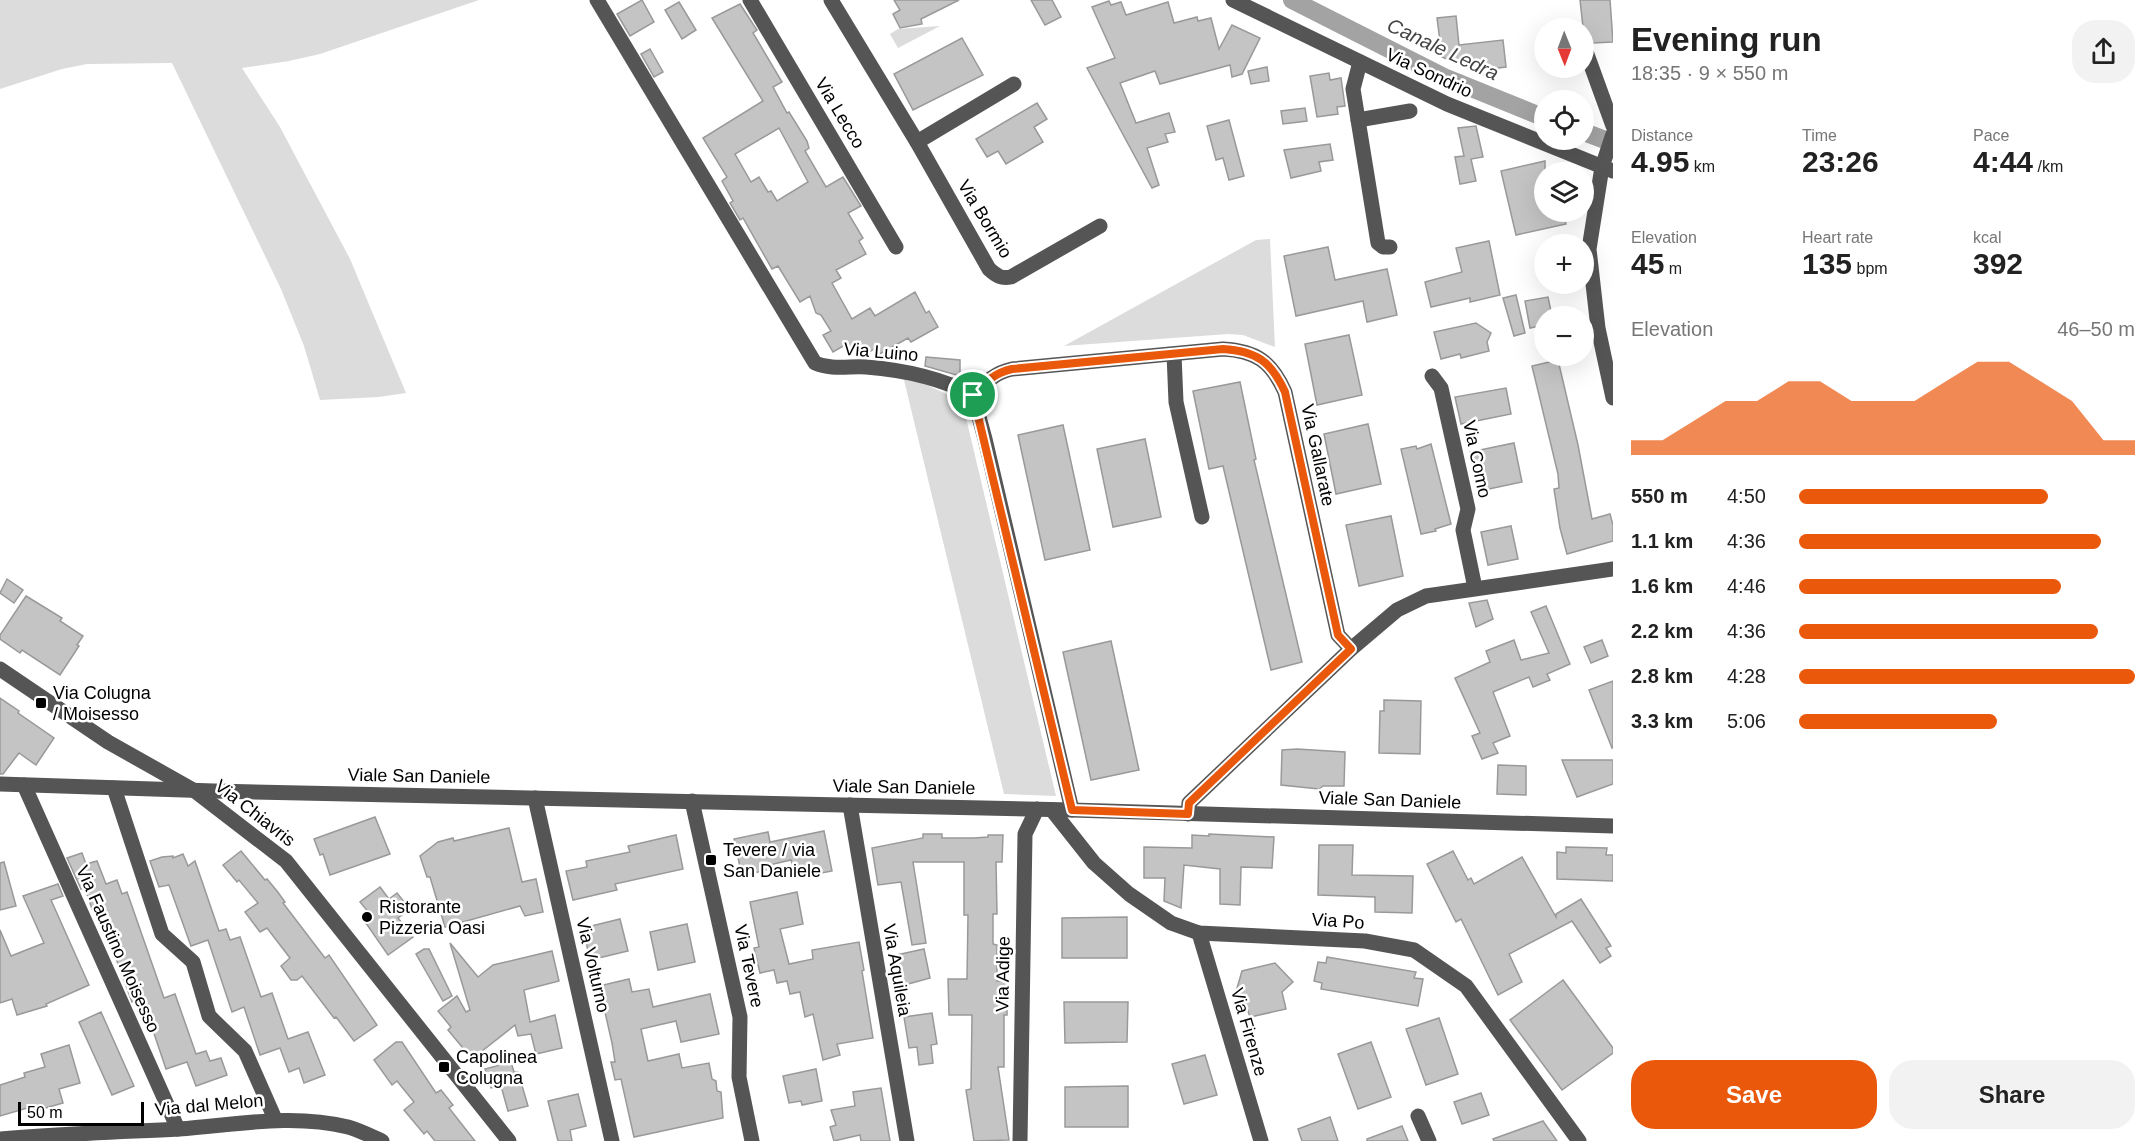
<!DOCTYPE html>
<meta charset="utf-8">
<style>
:root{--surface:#fff;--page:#f2f2f2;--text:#222;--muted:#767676;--accent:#ea580c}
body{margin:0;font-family:Arial,sans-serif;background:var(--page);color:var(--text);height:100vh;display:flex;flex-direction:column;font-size:22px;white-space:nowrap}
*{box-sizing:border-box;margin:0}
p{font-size:20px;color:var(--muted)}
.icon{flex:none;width:33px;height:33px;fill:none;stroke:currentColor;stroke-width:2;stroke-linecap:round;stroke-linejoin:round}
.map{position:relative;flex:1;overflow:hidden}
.panel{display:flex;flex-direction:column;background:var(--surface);width:540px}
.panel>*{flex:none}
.needle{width:39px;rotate:179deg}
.tools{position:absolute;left:1534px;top:18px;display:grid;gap:12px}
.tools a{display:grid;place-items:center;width:60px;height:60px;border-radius:50%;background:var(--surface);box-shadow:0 6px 24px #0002;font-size:30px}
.scale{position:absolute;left:18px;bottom:15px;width:126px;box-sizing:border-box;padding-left:6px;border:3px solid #000;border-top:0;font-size:16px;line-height:21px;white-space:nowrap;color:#000;-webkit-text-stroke:4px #fff;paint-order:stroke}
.pin{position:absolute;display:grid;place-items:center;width:51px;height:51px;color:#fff;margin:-26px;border:3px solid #fff;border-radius:50%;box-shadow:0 2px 6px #0007}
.round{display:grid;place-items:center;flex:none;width:63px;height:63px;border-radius:24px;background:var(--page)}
.headline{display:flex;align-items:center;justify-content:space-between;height:102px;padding:0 18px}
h1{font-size:33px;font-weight:700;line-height:45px}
.stats{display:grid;grid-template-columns:repeat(3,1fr);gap:9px;height:102px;padding:6px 18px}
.stats div{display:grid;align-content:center}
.stats b{font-size:30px;font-weight:700}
.stats small{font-size:16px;font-weight:400}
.stats p{font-size:16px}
.chart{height:168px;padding:12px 18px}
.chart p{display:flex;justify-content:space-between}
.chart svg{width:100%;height:108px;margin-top:6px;fill:var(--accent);opacity:.7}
.cta{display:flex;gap:12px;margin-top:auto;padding:12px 18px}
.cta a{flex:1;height:69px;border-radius:24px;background:var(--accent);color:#fff;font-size:24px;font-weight:700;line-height:69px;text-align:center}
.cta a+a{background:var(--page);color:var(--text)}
ul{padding:0 18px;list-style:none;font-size:20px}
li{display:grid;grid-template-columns:96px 72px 1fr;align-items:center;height:45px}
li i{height:15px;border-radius:8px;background:var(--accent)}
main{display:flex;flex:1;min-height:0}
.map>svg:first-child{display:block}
.green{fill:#dcdcdc}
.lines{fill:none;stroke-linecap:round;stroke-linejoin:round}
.canal{stroke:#a3a3a3;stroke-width:18}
.building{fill:#c4c4c4;stroke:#999;stroke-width:1.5;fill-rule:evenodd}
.minor{stroke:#555;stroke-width:15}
.route-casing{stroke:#fff;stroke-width:12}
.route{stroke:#ea580c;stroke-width:8}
.poi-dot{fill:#000;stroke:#fff;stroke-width:2}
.labels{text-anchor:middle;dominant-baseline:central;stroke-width:5;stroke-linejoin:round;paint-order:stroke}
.street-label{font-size:18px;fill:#000;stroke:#fff}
.poi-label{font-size:18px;fill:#000;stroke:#fff;text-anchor:start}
.water-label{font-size:20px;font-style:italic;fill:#444;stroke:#fff}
</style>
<main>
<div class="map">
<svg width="1613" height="1141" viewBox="0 0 1613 1141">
<rect width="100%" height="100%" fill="#fff"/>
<g class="green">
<polygon points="0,0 479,0 320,54 289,61 242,68 280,127 350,259 406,393 379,397 320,400 304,346 281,289 172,63 87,64 62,69 0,89"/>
<polygon points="940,26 898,48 890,34 898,29"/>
<polygon points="1270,239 1275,347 1243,335 1228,334 1064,346 1256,240"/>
<polygon points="904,380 920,382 962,401 1056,796 1004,794"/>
</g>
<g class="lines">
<g class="canal">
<polyline points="1292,0 1444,77 1545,118"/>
<polyline points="1584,132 1613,143"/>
</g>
</g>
<g class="building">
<polygon points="642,0 654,22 630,36 617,14"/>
<polygon points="894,0 959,0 921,19 922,24 900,28 893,14 900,10"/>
<polygon points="1031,0 1052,0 1061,17 1045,25"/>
<polygon points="1580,0 1610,0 1613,42 1593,43 1590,38 1584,36"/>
<polygon points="1109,1 1111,5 1121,2 1126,15 1168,2 1174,23 1197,17 1198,21 1211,18 1219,49 1232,25 1260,38 1242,74 1232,77 1230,65 1160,84 1155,71 1120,83 1136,123 1169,113 1175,132 1165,134 1168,142 1147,148 1159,185 1152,188 1087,68 1115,58 1092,7"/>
<polygon points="679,2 696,30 682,39 665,10"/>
<path d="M740,4L757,30L753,33L782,82L773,87L787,113L789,112L807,141L809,148L805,151L826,187L843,177L861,206L848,213L863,238L859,241L866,254L836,270L841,278L832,283L852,319L870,308L875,316L915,292L926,313L929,311L938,327L911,342L908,338L878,355L874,349L865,355L860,347L850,353L845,345L833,352L823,335L831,331L821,315L816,313L810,296L800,302L778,266L772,269L743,218L740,220L730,203L733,201L722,181L727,177L703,138L763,101L712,18ZM779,128L808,182L777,201L771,191L768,192L759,177L751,182L735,154Z"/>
<polygon points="1456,16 1459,45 1503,40 1506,67 1490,69 1491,78 1442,57 1437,18"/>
<polygon points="962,38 983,75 913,110 894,74"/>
<polygon points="650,49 663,72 654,77 641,54"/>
<polygon points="1267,67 1269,81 1251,84 1248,71"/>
<polygon points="1329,73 1330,80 1341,78 1345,106 1337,107 1338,114 1317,117 1310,76"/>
<polygon points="1037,103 1047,119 1034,127 1043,142 1006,164 998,151 987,157 976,139"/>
<polygon points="1305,108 1307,121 1283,124 1281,111"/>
<polygon points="1229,120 1244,176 1229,180 1223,158 1216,160 1207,126"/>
<polygon points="1476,126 1483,157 1471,159 1476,181 1460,184 1455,157 1464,156 1458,128"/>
<polygon points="1330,144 1333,160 1319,162 1321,171 1291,178 1284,150"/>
<polygon points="1545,161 1545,212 1563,212 1566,224 1516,235 1501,171"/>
<polygon points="1489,241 1500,295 1470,302 1470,298 1431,307 1425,282 1462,272 1456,248"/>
<polygon points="1328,247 1335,280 1387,269 1397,315 1367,322 1363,301 1296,316 1284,256"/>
<polygon points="1516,295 1525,333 1514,336 1503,298"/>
<polygon points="1548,297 1552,316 1545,316 1545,325 1530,328 1525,301"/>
<polygon points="1476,323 1491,333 1487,342 1489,351 1461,358 1460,354 1441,359 1434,332"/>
<polygon points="1349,335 1362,395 1317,405 1305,344"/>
<polygon points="926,357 960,360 960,376 925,366"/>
<polygon points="1558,360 1578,445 1592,519 1610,514 1613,525 1613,541 1567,554 1560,528 1554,489 1559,488 1558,474 1532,366"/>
<polygon points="1240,382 1256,459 1254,460 1302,662 1271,670 1223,466 1209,469 1193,391"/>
<polygon points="1506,388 1511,414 1461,424 1455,397"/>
<polygon points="1368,424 1381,484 1336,494 1324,434"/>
<polygon points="1063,425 1090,550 1045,560 1018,435"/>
<polygon points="1145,439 1161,517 1113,527 1097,449"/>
<polygon points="1514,443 1522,482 1479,491 1470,452"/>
<polygon points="1431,444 1451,524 1435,529 1436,531 1421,534 1401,449 1416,446 1417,449"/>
<polygon points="1391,516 1403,576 1359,586 1346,525"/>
<polygon points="1511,526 1518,559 1488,565 1481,532"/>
<polygon points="7,579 23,590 14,603 0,593"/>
<polygon points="26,596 62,618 60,621 83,636 77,645 79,646 60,675 22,650 20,653 0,639 0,635"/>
<polygon points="1487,600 1493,619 1476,627 1469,603"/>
<polygon points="1546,606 1570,664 1547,674 1550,680 1533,687 1529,677 1493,692 1510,736 1493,743 1498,753 1482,759 1472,736 1480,733 1455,678 1490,662 1486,651 1514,640 1521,660 1549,653 1531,612"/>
<polygon points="1602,640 1608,656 1591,663 1584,647"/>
<polygon points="1111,641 1139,770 1091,780 1063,652"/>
<polygon points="1613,681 1613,748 1612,748 1589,690"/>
<polygon points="0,698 19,711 18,713 54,738 36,765 19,753 3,774 0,774"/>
<polygon points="1384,700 1421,701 1420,754 1379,753 1380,711 1384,711"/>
<polygon points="1297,749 1345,752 1344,786 1323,786 1319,789 1281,785 1282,750"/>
<polygon points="1562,760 1613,760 1613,784 1577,797"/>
<polygon points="1498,765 1526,766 1526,795 1497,794"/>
<polygon points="375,817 390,854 330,875 323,854 320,855 314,839"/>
<polygon points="509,828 522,882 536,879 543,912 525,916 520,906 445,927 430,877 427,877 420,856 438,842 453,838 454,841"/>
<polygon points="824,831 832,871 797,878 791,860 765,866 766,870 742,876 734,839 768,832 770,842"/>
<polygon points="923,834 942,834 942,838 974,838 988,837 988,835 1003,835 1002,862 996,862 997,914 993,914 993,944 997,945 997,981 1007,981 1007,1015 1004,1015 1004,1067 998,1067 1009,1140 974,1141 966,1090 971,1089 972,1015 949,1015 948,979 967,979 968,915 964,915 964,862 913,862 926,943 912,945 901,882 878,885 872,848 923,838"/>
<polygon points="1209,834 1274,837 1272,868 1241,867 1240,905 1220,904 1220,869 1184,865 1181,908 1164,901 1165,878 1144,878 1144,847 1192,848 1192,835 1209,836"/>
<polygon points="676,835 683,869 615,884 617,890 573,900 566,871 587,867 586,861 630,852 628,846"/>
<polygon points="1319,845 1353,845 1352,875 1413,876 1412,913 1375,912 1375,897 1318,895"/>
<polygon points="1566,847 1607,848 1606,855 1613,855 1613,881 1557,879 1557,852 1566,853"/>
<polygon points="241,851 265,880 267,879 277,891 285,902 283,903 325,958 329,955 377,1025 354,1041 336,1017 334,1018 302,976 297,980 291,980 281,966 290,958 267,928 260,932 245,912 258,903 239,880 237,882 223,865"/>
<polygon points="1453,851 1468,880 1471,878 1474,884 1522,857 1556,917 1556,914 1581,899 1611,946 1606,948 1611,956 1600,963 1572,921 1509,954 1522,982 1498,995 1461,919 1456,922 1427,864"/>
<polygon points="82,853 86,864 97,861 106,884 117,880 122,894 127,892 164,998 175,994 196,1054 206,1051 210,1061 221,1058 227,1075 196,1086 187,1062 166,1069 142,998 132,1002 97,907 92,909 85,888 81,889 67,858"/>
<polygon points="183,854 188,866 195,861 219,931 226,929 230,940 240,937 261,997 272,993 288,1039 308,1032 325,1075 304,1083 299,1068 289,1072 280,1048 260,1055 244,1007 232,1012 208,940 191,946 169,885 159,887 150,861 162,857 173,856 173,858"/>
<polygon points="4,862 16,906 0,910 0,863"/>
<polygon points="58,884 63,896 51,900 89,985 46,1004 47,1006 17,1015 12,999 0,1003 0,930 11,956 44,943 23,896"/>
<polygon points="380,887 389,899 397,893 410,909 398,918 413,937 388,955 363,919 370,914 360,902"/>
<polygon points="797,892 803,924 780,929 789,964 813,959 812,950 859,942 864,970 862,971 873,1038 837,1044 840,1055 823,1060 813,1014 805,1017 800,992 790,994 787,981 777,983 774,970 760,973 754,948 759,947 750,902"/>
<polygon points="1127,917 1127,958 1062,958 1062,918"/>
<polygon points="620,919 628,951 590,960 583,928"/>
<polygon points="687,924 695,962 658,970 650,932"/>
<polygon points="450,943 478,977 493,965 552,951 559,981 524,990 530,1022 555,1015 562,1048 536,1054 531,1034 518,1036 515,1025 472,1059 448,1030 451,1027 438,1011 457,996 466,1012 470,1010"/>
<polygon points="424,949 429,949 452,996 443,1001 416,954"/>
<polygon points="924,949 930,978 901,986 896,955"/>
<polygon points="1327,957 1416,972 1414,978 1423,979 1418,1006 1321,989 1322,983 1314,981 1318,962 1326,963"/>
<polygon points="1275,963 1293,982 1282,992 1286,1009 1250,1017 1244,998 1235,995 1242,971"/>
<polygon points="629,979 632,992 649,989 653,1007 710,994 719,1034 681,1042 676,1021 641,1029 648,1061 679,1054 682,1068 709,1063 712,1079 716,1081 717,1091 721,1092 723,1118 634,1137 621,1079 615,1080 611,1062 615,1062 612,1043 599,986"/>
<polygon points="1563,980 1613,1048 1613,1053 1562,1090 1510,1020"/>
<polygon points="1064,1002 1128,1002 1127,1042 1065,1043"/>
<polygon points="101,1012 134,1086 112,1095 79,1022"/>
<polygon points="932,1013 937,1044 931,1045 933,1063 919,1065 917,1047 909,1048 904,1017"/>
<polygon points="1439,1018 1458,1074 1426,1085 1406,1029"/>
<polygon points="396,1042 402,1042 436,1093 441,1090 453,1105 449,1108 475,1141 435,1141 427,1131 424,1134 404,1110 414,1102 397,1081 392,1085 374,1060"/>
<polygon points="1371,1042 1391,1097 1358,1109 1338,1054"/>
<polygon points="69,1045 80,1083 59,1089 63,1103 35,1111 34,1106 0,1116 0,1085 25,1077 24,1073 45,1067 41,1054"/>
<polygon points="1205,1055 1217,1095 1184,1104 1172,1064"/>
<polygon points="511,1062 514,1072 518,1072 528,1106 508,1111 501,1086 491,1088 485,1069"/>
<polygon points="816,1069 822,1101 802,1105 801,1101 789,1103 783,1076"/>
<polygon points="1128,1086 1128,1127 1065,1127 1065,1087"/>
<polygon points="881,1088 890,1141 861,1141 860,1135 834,1141 830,1127 836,1125 831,1110 855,1106 853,1092"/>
<polygon points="1481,1093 1489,1115 1462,1124 1454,1102"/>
<polygon points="578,1094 586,1126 570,1130 572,1141 558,1141 548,1101"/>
<polygon points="1330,1117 1338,1141 1302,1141 1298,1129"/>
<polygon points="1543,1121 1557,1141 1494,1141 1493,1139"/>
<polygon points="1402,1126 1408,1141 1367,1141 1367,1139"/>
</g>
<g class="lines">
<g class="minor">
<path d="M597,0L815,363C831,370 849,366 866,367C904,370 939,377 973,395L985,439L1072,810"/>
<polyline points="750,0 896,247"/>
<path d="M831,0L917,142L989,269C997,276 1001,279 1011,277L1100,226"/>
<polyline points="1233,0 1447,104 1613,171"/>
<polyline points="1584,46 1613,126"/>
<polyline points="1360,62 1353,89 1378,243 1383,247 1390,247"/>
<polyline points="1358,120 1410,111"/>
<polyline points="1613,134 1602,167 1589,249 1598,328 1613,398"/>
<polyline points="917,142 1014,84"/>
<polyline points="1174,354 1176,402 1202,517"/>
<polyline points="1432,376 1441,388 1468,509 1463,530 1475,588"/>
<path d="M973,395C986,382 994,373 1012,369L1223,349C1256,351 1271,361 1285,392L1338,635L1351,649"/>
<polyline points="0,669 108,742 195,791 286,861 509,1141"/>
<polyline points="0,784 214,791 1072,810 1613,826"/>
<polyline points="24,785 178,1129"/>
<polyline points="114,788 162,934 193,962 209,1016 245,1051 275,1119"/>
<polyline points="535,798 612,1141"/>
<polyline points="692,801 740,1017 739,1077 752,1141"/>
<polyline points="850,805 907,1141"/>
<polyline points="1052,810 1094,863 1129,894 1171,923 1199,933 1365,941 1414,950 1466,986 1579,1141"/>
<polyline points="1188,814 1189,803 1351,649 1397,610 1426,596 1613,569"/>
<polyline points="1199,933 1261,1141"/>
<polyline points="1418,1116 1429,1141"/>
<path d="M0,1139C60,1134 119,1132 179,1129C236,1125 291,1113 348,1127C359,1130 371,1136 382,1141"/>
<polyline points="1020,1141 1025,834 1037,809"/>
</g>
</g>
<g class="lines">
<defs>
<path id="route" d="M1223,349C1256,351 1271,361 1285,392L1338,635L1351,649L1189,803L1188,814L1072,810L973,395C986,382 994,373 1012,369Z"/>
</defs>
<use href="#route" class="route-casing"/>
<use href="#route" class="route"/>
</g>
<g class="poi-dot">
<rect x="35" y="697" width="12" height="12" rx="3"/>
<rect x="705" y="854" width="12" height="12" rx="3"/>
<circle cx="367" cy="917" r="6"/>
<rect x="438" y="1061" width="12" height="12" rx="3"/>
</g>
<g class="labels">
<g class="street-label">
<text transform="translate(1429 73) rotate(25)">Via Sondrio</text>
<text transform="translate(840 113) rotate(59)">Via Lecco</text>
<text transform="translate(985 219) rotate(59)">Via Bormio</text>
<text transform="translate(881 352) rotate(5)">Via Luino</text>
<text transform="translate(1318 455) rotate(78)">Via Gallarate</text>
<text transform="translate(1477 459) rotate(78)">Via Como</text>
<text transform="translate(419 776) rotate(1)">Viale San Daniele</text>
<text transform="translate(904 787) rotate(1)">Viale San Daniele</text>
<text transform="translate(1390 800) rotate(2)">Viale San Daniele</text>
<text transform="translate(255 813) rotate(38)">Via Chiavris</text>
<text transform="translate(1338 921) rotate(4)">Via Po</text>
<text transform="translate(118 949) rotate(66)">Via Faustino Moisesso</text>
<text transform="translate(593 965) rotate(77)">Via Volturno</text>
<text transform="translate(749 966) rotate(78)">Via Tevere</text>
<text transform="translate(897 970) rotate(80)">Via Aquileia</text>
<text transform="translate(1003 974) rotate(-89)">Via Adige</text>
<text transform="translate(1249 1032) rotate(74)">Via Firenze</text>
<text transform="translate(209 1105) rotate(-5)">Via dal Melon</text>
</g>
<g class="poi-label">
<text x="53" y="693">Via Colugna<tspan x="53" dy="21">/ Moisesso</tspan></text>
<text x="723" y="850">Tevere / via<tspan x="723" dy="21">San Daniele</tspan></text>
<text x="379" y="907">Ristorante<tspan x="379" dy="21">Pizzeria Oasi</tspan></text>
<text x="456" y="1057">Capolinea<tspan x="456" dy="21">Colugna</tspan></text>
</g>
<g class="water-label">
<text transform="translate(1443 49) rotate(25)">Canale Ledra</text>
</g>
</g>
</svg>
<div class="tools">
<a><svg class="needle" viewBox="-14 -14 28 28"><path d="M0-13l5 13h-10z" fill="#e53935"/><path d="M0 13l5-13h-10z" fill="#767676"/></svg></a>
<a><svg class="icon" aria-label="locate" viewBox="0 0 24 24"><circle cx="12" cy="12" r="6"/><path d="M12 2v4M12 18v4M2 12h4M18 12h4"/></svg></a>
<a><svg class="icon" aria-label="layers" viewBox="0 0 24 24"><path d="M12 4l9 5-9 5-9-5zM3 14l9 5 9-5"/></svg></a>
<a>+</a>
<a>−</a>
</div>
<div class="scale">50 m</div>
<div class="pin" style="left:973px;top:395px;background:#1e9e55"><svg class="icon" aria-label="arrive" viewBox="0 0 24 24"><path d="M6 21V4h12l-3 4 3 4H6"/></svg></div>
</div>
<section class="panel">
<div class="headline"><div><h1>Evening run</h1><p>18:35 · 9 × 550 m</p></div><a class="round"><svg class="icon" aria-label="share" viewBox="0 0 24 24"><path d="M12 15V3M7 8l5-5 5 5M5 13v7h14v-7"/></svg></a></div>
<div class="stats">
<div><p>Distance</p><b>4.95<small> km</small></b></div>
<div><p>Time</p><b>23:26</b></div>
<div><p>Pace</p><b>4:44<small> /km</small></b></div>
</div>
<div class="stats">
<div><p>Elevation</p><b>45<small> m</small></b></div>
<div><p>Heart rate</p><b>135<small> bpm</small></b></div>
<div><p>kcal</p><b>392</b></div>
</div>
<div class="chart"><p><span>Elevation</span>46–50 m</p>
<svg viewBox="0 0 160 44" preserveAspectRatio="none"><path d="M0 44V38L10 38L20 30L30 22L40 22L50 14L60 14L70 22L80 22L90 22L100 14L110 6L120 6L130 14L140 22L150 38L160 38V44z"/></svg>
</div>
<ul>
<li><b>550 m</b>4:50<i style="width:74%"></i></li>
<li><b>1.1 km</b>4:36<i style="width:90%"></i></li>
<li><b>1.6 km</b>4:46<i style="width:78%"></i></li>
<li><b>2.2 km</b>4:36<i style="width:89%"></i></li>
<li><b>2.8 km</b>4:28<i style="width:100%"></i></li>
<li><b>3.3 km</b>5:06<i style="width:59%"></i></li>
</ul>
<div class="cta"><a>Save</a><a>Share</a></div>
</section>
</main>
